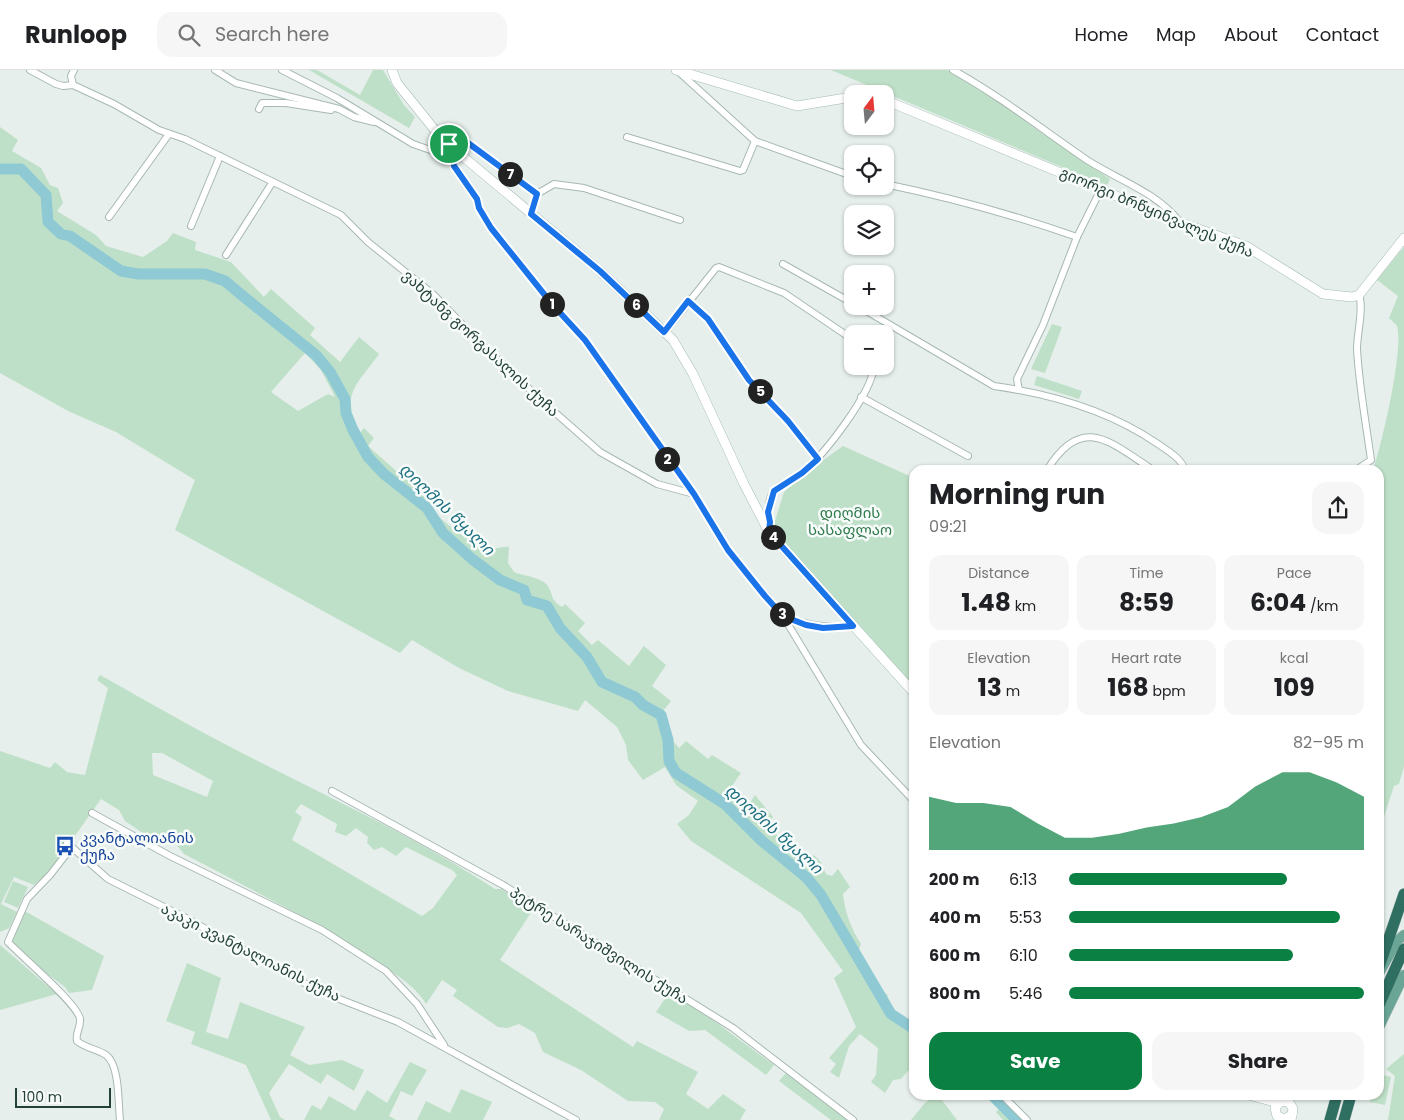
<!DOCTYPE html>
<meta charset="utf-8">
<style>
:root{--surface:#fff;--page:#f6f6f6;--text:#202124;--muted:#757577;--line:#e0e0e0;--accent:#0b8043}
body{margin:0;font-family:Poppins,"Noto Sans Georgian",sans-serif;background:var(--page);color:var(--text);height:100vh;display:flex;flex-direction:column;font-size:19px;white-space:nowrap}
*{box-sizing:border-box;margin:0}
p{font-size:16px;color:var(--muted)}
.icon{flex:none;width:28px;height:28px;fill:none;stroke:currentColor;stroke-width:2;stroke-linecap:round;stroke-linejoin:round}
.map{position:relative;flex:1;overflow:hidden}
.drawer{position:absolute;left:909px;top:395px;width:475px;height:635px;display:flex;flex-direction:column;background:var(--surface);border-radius:15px;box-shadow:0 1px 4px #0004}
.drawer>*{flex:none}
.needle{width:32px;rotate:16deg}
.controls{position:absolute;left:844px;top:15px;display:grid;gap:10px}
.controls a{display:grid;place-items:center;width:50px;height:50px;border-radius:10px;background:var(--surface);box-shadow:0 1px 4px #0004;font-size:25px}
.scale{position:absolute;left:15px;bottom:12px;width:96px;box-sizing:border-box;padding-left:5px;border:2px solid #24423a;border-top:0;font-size:14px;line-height:18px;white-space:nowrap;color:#24423a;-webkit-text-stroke:4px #f7fbf9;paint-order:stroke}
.pin{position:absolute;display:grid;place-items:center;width:42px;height:42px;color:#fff;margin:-21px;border:2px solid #fff;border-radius:50%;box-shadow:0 1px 5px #0007}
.km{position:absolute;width:25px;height:25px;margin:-12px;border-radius:50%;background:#222;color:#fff;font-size:14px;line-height:25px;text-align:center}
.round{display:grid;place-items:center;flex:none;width:52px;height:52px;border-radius:15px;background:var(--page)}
.headline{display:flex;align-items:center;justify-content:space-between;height:85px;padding:0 20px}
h1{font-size:28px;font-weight:700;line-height:38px}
.stats{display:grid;grid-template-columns:repeat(3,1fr);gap:8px;height:85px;padding:5px 20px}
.stats div{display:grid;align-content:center;border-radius:12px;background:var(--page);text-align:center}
.stats b{font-size:25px;font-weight:700}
.stats small{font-size:14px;font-weight:400}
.stats p{font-size:14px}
.chart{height:140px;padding:10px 20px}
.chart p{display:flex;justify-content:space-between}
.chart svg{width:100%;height:90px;margin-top:5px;fill:var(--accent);opacity:.7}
.cta{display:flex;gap:10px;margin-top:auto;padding:10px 20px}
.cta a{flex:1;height:58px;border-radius:15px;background:var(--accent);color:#fff;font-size:20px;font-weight:700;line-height:58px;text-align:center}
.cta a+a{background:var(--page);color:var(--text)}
ul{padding:0 20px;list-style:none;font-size:16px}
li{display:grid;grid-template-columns:80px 60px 1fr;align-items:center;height:38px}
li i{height:12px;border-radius:6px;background:var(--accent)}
header{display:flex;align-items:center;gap:30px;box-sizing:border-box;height:70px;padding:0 25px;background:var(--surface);border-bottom:1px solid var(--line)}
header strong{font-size:24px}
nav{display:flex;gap:28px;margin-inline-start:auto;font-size:18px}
.search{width:350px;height:45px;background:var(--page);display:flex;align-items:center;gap:12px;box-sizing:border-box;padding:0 18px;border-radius:15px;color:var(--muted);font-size:19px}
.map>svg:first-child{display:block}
.green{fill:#bfe0c8;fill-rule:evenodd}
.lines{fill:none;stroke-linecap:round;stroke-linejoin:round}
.river{stroke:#8ec9d4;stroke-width:11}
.street-casing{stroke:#a8b8b2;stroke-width:8}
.secondary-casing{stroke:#a4bbb3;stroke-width:10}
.primary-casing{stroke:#c2cac8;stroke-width:11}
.highway-casing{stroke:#c2cac8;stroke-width:12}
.street{stroke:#fff;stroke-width:6}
.secondary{stroke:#fff;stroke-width:9}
.primary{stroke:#6aa596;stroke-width:10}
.highway{stroke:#2f6f62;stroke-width:11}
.route-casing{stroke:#fff;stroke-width:10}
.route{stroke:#1a73e8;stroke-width:6}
.labels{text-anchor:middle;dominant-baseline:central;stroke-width:5;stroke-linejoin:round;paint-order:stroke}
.street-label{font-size:15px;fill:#24423a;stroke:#f7fbf9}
.park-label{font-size:15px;fill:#2d7a4b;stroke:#f7fbf9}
.transit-label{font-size:15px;fill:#164399;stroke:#f7fbf9;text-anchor:start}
.water-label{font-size:16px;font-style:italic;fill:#1c6f80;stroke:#f7fbf9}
</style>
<header>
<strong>Runloop</strong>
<div class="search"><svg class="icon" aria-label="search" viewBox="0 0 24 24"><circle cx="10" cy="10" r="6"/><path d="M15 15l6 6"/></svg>Search here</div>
<nav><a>Home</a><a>Map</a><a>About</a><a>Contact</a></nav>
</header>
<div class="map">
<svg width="1404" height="1050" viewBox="0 0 1404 1050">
<rect width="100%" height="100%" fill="#e6efeb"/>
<g class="green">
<polygon points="309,0 317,0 360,25 373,0 383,0 404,35 415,47 409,58"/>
<polygon points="831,0 948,0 998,29 1033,57 1110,109 1107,116"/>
<path d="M0,57L18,70L12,81L41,98L50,115L58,118L63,133L57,141L96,165L106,176L143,187L167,171L173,163L196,172L195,180L231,192L264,227L271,219L315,258L310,265L340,292L359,267L379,284C356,316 340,324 359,364L364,358L374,368L368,376L402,406L406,403L432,426L430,430C432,434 433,441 436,444C440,449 477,477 482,479C492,481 500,476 509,477L508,493L514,502C523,506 541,507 547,515C554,524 549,529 562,537L565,534L585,553L578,561L592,575L598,570L629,596L644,576L666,595L652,616L671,631L663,641L674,672L679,678L686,671L708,689L712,685L741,703L726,724L736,733H750L755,725L773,747L768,755C779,766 791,785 807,789L814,785L821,792L826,804L832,806L838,799L850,817L843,824C845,842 851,859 861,874L859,880L881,920L888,925L886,931L893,942L914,956V994L901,1009L893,1010L885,1023L871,1012L876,1005L878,978L860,964L849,976L839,1008L830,1002L836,994L829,988L856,957L834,908L843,901L801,843L691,771L677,754L689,745L698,731L676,715L665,697L643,710L628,690L626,675L617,657L585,630L578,641L508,621L459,598L412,570L400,583L175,460L195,410L116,362L68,341L0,303ZM305,283L321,300L335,327L328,324L298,341L271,322Z"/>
<path d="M1404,177V696L1399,714L1394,716L1379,762V400H1373C1382,375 1404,279 1397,256C1395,253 1391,250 1389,248L1398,226L1377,210Z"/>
<polygon points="1052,254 1062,257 1045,303 1031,299"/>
<polygon points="1037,306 1082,321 1079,329 1034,315"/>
<polygon points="843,376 914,408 914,618 832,528 782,469 774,454 784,422 808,401"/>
<path d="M100,605C147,631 193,658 240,682C326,726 414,766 495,819H501L534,838L500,890L633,977L637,971L698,1002L686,1024L708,1039L723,1024L746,1040L740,1050H659L664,1039L655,1032L628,1031L581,1000L543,982L535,963L519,954L507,958L498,957L453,926L457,920L442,910L426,934C415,915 392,902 374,890C314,850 248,818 184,784L170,767L157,769L147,766L125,751L119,740L101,729L50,801L34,815L14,807L1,834L17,842L9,858L0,862V681L50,698L55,692L67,702L85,705L108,618L97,610ZM152,683H162L213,711L207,727L153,705ZM301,734L337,754L335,762L346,766L356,758L368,767L367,773L374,780L382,777L396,786L406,777L452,800L457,805L433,838L422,846L292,770L302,747L295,742Z"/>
<polygon points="13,811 28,817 18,838 4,832"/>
<polygon points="23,840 104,886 92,920 69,923 65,917 31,892 12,871"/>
<polygon points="0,875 57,924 0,940"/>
<polygon points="187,893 221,908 206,962 228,969 240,932 305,957 290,985 309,995 342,990 364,1000 354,1021 327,1004 321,1014 289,994 269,1023 280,1047 285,1050 271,1050 246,995 191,974 195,962 166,951"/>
<polygon points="668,924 695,937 774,995 766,1005 705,960 689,961 656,942"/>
<polygon points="1404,984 1404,1050 1388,1050 1395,1006 1386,999"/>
<polygon points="410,992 427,1000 412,1026 401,1021 389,1046 396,1050 304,1050 312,1035 321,1040 329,1026 355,1041 367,1020 387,1033"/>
<polygon points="786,1003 849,1050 831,1050 779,1011"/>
<polygon points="1379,1004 1391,1007 1385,1035 1370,1032 1371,1025 1379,1025"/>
<polygon points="461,1019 492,1032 483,1050 417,1050 426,1031 450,1043"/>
<polygon points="935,1025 938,1025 957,1050 911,1050 924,1034"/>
<polygon points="986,1025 1000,1025 1025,1050 1003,1050 996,1042 999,1039"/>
</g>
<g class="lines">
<g class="river">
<polyline points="0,99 21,99 46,125 48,152 61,164 70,166 121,201 138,204 205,204 225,211 238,222 317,286 330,302 345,329 346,343 353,360 368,387 384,404 427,438 443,463 472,489 500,510 524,520 527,530 547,536 560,558 587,587 602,612 635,627 643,635 661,645 668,670 669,691 676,703 725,734 762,771 807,808 821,825 891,944 914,959"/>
<polyline points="992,1025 1017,1050"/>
</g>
<defs>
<g id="street">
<polyline points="30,0 56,14 63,16 73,15 114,34 159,60 185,69 341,145 368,172 434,225 480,273 542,331 600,382 657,414 694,424"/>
<polyline points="215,0 236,13 339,39 354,47 374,52"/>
<polyline points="282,0 337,28 413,74 442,84 456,64 537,124"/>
<path d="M953,0C1000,26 1043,60 1087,90C1118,110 1156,122 1179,151"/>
<polyline points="679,2 755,71 852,106"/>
<polyline points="73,15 71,6 74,0"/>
<polyline points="259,39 262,33 286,33 331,40"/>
<polyline points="627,67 740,101 743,100 755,71"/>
<polyline points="449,76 454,96 477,129 479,138 491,158 552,233 585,270 694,424 728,480 783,546 861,675 914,731"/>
<path d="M885,114C953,128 1011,144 1077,167"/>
<polyline points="531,144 537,124 554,114 584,118 680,150"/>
<polyline points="109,147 169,64"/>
<polyline points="191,156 220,86"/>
<polyline points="226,185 272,113"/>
<polyline points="783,194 852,233"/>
<polyline points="688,231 708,249 749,310 788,351 818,389"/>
<path d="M858,236L994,316C1051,324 1110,341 1158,374C1168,381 1181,388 1185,400"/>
<polyline points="665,262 716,198 719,197 784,223 852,269"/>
<polyline points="1019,320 1017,309 1043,255 1077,167 1101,119"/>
<polyline points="861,327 968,386"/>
<path d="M1047,400C1082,343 1110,372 1153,400"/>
<path d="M1356,400L1371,390C1366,353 1359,316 1357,279C1357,263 1364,238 1359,225"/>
<path d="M769,462C771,448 765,433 774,421C781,413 795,409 803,402C825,384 872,323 874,296"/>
<path d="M783,546C810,556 825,558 853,556"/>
<polyline points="332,721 503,815 733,958 853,1050"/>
<polyline points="92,743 170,786 322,860 386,901 417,934 444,975"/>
<polyline points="67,773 108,809 184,847 319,921 398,952 576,1050"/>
<path d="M71,778L50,805L27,829L8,872C21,886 78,934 80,949C81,957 75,963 77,971C85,978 97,979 106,985C120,995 118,1034 120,1050"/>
<polyline points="1002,1025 1027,1050"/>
</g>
<g id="secondary">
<polyline points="392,0 397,13 442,69 600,201 673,270 693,304 744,414 769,462 914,623"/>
<polyline points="676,0 797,36 852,27"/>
<polyline points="885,30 1179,152 1246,176 1323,224 1352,227 1359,225 1404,168"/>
<polyline points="1252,1026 1271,1031 1289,1032 1293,1039 1291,1050"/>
<polyline points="1280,1032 1275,1038 1277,1046 1284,1049 1292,1045"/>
</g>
<g id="primary">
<polyline points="1379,903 1397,871 1404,865"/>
<polyline points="1379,957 1404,905"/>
</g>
<g id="highway">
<polyline points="1379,897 1404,824"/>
<polyline points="1379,935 1404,879"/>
<polyline points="1330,1050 1337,1025"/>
<polyline points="1344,1050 1351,1025"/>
</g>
</defs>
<use href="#street" class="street-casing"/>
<use href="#secondary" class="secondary-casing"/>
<use href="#primary" class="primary-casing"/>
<use href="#highway" class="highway-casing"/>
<use href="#street" class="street"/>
<use href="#secondary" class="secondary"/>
<use href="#primary" class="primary"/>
<use href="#highway" class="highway"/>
</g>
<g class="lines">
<defs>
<polygon id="route" points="456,64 537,124 531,144 600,201 664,262 688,231 708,249 749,310 788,351 818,389 802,403 774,421 768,442 770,452 769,462 853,556 823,558 806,555 783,546 765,526 728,480 694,424 585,270 552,234 491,158 479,138 477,129 454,96 449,74"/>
</defs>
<use href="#route" class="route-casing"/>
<use href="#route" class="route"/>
</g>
<defs>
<symbol id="bus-bare" viewBox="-9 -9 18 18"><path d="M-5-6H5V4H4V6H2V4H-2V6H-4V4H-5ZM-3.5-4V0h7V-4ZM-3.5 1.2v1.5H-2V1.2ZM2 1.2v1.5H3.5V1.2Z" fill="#1a4fb4" stroke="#f7fbf9" stroke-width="2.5" paint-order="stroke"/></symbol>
</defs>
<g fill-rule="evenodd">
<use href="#bus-bare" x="51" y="762" width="28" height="28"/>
</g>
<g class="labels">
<g class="street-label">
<text transform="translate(1157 142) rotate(23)">გიორგი ბრწყინვალეს ქუჩა</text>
<text transform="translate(481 273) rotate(43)">ვახტანგ გორგასალის ქუჩა</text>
<text transform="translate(599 875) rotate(32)">პეტრე სარაჯიშვილის ქუჩა</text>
<text transform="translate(251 882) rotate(27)">აკაკი კვანტალიანის ქუჩა</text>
</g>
<g class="park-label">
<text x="850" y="442">დიღმის<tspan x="850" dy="17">სასაფლაო</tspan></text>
</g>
<g class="transit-label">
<text x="80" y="767">კვანტალიანის<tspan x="80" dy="17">ქუჩა</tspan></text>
</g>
<g class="water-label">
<text transform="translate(447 439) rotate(44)">დიღმის წყალი</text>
<text transform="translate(774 759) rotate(42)">დიღმის წყალი</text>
</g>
</g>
</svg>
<div class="controls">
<a><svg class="needle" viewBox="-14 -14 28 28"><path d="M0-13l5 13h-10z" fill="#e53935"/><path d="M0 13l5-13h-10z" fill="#757577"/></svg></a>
<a><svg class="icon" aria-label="locate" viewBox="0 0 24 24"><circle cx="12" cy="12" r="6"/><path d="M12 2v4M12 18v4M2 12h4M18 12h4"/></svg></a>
<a><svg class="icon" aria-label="layers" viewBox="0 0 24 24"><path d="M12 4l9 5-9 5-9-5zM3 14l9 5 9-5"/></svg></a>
<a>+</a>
<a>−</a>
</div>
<div class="scale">100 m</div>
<div class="pin" style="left:449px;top:74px;background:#1e9e55"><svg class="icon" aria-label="arrive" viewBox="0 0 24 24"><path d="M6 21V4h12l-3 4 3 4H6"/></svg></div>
<b class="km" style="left:552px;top:234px">1</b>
<b class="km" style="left:667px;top:389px">2</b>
<b class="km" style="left:782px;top:544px">3</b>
<b class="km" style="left:773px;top:467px">4</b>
<b class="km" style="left:760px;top:321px">5</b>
<b class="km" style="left:636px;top:235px">6</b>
<b class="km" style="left:510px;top:104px">7</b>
<section class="drawer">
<div class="headline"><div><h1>Morning run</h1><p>09:21</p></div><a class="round"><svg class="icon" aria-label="share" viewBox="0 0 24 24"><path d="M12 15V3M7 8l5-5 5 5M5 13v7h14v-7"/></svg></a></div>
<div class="stats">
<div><p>Distance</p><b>1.48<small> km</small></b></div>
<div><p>Time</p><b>8:59</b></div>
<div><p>Pace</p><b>6:04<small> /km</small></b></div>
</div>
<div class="stats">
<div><p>Elevation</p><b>13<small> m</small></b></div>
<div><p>Heart rate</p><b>168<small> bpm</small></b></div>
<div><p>kcal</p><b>109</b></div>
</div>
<div class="chart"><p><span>Elevation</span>82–95 m</p>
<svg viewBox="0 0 160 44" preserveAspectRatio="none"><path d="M0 44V18L10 21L20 21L30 23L40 31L50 38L60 38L70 36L80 33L90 31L100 28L110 23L120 13L130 6L140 6L150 11L160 18V44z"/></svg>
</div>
<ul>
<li><b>200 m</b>6:13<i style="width:74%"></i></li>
<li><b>400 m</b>5:53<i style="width:92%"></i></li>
<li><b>600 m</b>6:10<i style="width:76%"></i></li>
<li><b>800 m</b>5:46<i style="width:100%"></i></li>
</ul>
<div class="cta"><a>Save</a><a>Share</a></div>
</section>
</div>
